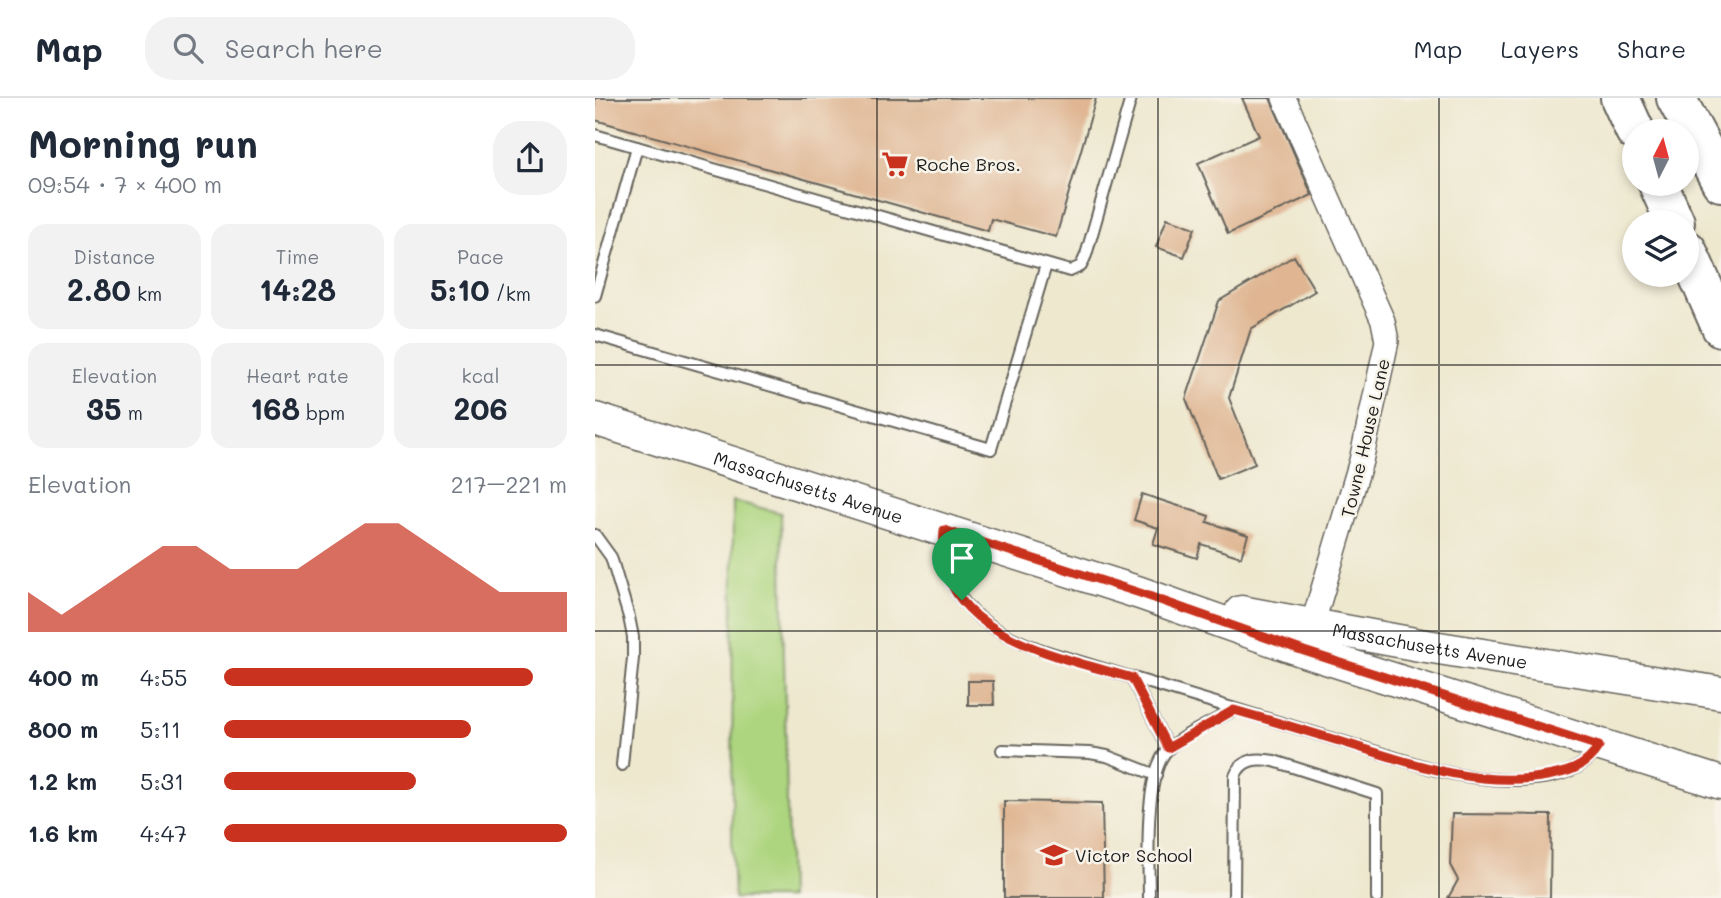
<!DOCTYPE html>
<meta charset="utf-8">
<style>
:root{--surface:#fff;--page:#f2f2f3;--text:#1f2937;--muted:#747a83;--line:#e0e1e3;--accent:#c8321e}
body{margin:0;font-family:Mali,sans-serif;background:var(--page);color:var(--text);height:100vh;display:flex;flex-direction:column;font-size:26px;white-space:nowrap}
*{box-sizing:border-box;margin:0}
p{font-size:23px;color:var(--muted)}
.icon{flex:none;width:38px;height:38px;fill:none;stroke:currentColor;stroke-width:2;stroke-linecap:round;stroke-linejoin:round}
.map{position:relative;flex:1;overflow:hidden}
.drawer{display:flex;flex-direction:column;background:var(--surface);width:595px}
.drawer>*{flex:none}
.needle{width:46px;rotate:6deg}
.buttons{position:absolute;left:1027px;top:21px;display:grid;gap:14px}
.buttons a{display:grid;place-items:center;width:77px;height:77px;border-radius:50%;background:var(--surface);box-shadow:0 4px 10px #0003;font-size:35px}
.pin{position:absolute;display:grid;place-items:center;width:60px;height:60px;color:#fff;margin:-72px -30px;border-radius:50% 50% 50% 0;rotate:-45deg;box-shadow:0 0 7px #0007}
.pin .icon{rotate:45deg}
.round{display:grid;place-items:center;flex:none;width:74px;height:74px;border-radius:28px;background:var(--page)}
.head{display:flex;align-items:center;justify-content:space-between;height:119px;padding:0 28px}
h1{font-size:38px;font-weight:800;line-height:52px}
.stats{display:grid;grid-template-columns:repeat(3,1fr);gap:10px;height:119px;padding:7px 28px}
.stats div{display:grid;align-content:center;border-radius:18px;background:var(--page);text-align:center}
.stats b{font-size:30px;font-weight:800}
.stats small{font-size:19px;font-weight:400}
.stats p{font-size:19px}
.chart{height:196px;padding:14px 28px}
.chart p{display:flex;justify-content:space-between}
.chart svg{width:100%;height:126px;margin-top:7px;fill:var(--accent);opacity:.7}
ul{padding:0 28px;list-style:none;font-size:23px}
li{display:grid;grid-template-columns:112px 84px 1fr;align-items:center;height:52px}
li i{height:18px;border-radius:9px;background:var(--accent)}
header{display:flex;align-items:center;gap:42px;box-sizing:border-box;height:98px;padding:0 35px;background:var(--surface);border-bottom:2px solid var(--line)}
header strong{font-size:33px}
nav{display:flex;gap:38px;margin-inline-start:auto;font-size:24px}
.search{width:490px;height:63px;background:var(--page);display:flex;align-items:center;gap:18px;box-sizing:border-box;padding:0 24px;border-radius:28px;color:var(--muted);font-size:26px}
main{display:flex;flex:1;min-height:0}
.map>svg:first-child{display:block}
.green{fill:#add57f;stroke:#64784e;stroke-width:2}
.building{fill:#dfb592}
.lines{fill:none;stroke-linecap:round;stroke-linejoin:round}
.service-casing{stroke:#66635b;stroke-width:14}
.minor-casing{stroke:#66635b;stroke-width:26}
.secondary-casing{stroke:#66635b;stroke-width:35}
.motorway-casing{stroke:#66635b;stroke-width:42}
.service{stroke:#fff;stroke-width:10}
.minor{stroke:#fff;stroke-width:23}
.secondary{stroke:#fff;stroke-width:32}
.motorway{stroke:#fff;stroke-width:38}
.route-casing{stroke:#fff;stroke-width:14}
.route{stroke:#c8321e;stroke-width:9}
.grid{fill:none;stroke:#1c1c1c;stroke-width:2;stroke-opacity:0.55}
.labels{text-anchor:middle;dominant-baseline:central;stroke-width:5;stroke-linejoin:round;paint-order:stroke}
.poi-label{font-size:18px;fill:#1c1c1c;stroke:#f7f3e8;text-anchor:start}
.street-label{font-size:18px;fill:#1c1c1c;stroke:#f7f3e8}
</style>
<header>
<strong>Map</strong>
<div class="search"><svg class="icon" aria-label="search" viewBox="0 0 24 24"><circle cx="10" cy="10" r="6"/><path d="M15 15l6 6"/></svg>Search here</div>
<nav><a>Map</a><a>Layers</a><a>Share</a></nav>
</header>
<main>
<section class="drawer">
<div class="head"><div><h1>Morning run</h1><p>09:54 · 7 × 400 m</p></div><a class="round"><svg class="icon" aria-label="share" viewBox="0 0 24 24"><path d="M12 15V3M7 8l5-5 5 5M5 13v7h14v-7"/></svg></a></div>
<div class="stats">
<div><p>Distance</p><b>2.80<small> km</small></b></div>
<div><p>Time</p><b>14:28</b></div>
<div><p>Pace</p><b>5:10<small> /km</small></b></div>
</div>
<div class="stats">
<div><p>Elevation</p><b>35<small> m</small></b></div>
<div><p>Heart rate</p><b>168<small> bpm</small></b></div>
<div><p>kcal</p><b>206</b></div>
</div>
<div class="chart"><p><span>Elevation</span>217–221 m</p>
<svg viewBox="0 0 160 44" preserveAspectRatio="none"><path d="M0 44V30L10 38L20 30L30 22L40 14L50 14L60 22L70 22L80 22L90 14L100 6L110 6L120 14L130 22L140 30L150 30L160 30V44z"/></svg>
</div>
<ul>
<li><b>400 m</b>4:55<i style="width:90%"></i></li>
<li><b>800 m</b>5:11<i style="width:72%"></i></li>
<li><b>1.2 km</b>5:31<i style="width:56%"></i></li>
<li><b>1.6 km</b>4:47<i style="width:100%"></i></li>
</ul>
</section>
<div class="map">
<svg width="1126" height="800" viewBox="0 0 1126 800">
<rect width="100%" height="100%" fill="#f7f3e8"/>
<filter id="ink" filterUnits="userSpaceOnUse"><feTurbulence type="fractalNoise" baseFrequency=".0143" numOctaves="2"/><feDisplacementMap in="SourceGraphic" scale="14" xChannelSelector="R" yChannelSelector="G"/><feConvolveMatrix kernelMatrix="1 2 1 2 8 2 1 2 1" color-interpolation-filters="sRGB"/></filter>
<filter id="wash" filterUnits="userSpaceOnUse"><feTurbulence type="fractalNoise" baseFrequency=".00686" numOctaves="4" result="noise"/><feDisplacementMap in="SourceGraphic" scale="28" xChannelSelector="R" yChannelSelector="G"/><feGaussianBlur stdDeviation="1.57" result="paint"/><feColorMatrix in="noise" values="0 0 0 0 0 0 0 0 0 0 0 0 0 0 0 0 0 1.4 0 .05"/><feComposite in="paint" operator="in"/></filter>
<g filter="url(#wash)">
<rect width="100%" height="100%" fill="#eee8cf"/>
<polygon class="green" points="138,403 186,415 194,800 139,800 137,748"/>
<g id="blocks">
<g class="building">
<polygon points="0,0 501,0 461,139 396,121 393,133 0,22"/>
<polygon points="647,0 675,0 717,97 633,136 603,65 664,38"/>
<polygon points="572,120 600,130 589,159 561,149"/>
<polygon points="699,158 720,193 656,231 634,300 660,366 623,381 591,301 624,203"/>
<polygon points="547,396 614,418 612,424 653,437 646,459 606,446 602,460 558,446 563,430 539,422"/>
<polygon points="373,583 398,583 399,607 373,607"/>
<polygon points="409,703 507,705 509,800 409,800"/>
<polygon points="857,716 956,717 955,800 853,800 863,782 855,767"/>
</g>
</g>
</g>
<g filter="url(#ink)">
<use href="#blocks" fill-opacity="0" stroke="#66635b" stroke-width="2"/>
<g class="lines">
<defs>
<g id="service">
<polyline points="0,37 475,173 486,168 491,157 536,0"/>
<polyline points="0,198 42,49"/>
<polyline points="0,237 396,351 451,167"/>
<path d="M349,435C344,504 396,536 456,555L841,672C885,683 977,695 1003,649"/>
<polyline points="0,437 16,459 34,519 38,539 38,560 27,667"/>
<polyline points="537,580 573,650"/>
<polyline points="407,652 495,655 512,658 561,677"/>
<path d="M554,800C554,765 548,676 573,651C584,639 623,621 639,612"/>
<path d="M639,800L640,678C647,660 663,660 679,663L782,696V800"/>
</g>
<polyline id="minor" points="689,0 788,223 792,243 766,363 717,528"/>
<g id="secondary">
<path id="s1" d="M0,321L545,495L709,553L1126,685"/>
<path id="s2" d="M646,514L825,547L1126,595"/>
</g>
<g id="motorway">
<polyline points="1025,0 1040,33"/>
<polyline points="1081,0 1126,84"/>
<polyline points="1063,86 1080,124"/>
<polyline points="1092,152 1126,229"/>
</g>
</defs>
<use href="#service" class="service-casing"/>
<use href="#minor" class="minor-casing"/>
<use href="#secondary" class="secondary-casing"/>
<use href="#motorway" class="motorway-casing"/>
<use href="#service" class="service"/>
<use href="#minor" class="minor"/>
<use href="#secondary" class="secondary"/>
<use href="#motorway" class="motorway"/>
</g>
</g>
<g class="lines" filter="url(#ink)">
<defs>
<path id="route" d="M349,432L545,495L709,553L1004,648C990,671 971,675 946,679C880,689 819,666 757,647C718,635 678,623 639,612L573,650L537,580C477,562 373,543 352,475C348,461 348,446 349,432Z"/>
</defs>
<use href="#route" class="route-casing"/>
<use href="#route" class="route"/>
</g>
<path class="grid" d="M282,0V800M563,0V800M844,0V800M0,267H1126M0,533H1126"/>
<defs>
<symbol id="supermarket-bare" viewBox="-9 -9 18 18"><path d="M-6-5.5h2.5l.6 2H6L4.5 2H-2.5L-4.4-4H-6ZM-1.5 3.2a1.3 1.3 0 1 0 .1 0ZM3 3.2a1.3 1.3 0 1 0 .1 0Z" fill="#c8321e" stroke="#f7f3e8" stroke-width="2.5" paint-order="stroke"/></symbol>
<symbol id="school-bare" viewBox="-9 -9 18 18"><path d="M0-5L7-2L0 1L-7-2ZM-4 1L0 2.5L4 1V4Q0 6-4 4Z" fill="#c8321e" stroke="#f7f3e8" stroke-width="2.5" paint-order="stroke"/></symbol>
</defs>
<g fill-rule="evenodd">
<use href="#supermarket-bare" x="281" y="47" width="38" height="38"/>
<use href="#school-bare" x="440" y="738" width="38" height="38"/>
</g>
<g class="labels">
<g class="poi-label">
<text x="321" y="66">Roche Bros.</text>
<text x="480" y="757">Victor School</text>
</g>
<g class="street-label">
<text transform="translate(770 340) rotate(-77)">Towne House Lane</text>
<text stroke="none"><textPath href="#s1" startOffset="224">Massachusetts Avenue</textPath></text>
<text stroke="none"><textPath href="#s2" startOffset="192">Massachusetts Avenue</textPath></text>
</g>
</g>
</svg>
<div class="buttons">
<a><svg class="needle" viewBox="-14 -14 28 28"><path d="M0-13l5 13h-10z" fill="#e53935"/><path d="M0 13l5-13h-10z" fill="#747a83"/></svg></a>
<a><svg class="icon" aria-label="layers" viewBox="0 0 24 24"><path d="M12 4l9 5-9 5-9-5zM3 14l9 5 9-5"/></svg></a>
</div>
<div class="pin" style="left:367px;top:502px;background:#1e9e55"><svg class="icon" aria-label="arrive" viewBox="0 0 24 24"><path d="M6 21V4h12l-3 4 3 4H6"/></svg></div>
</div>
</main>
